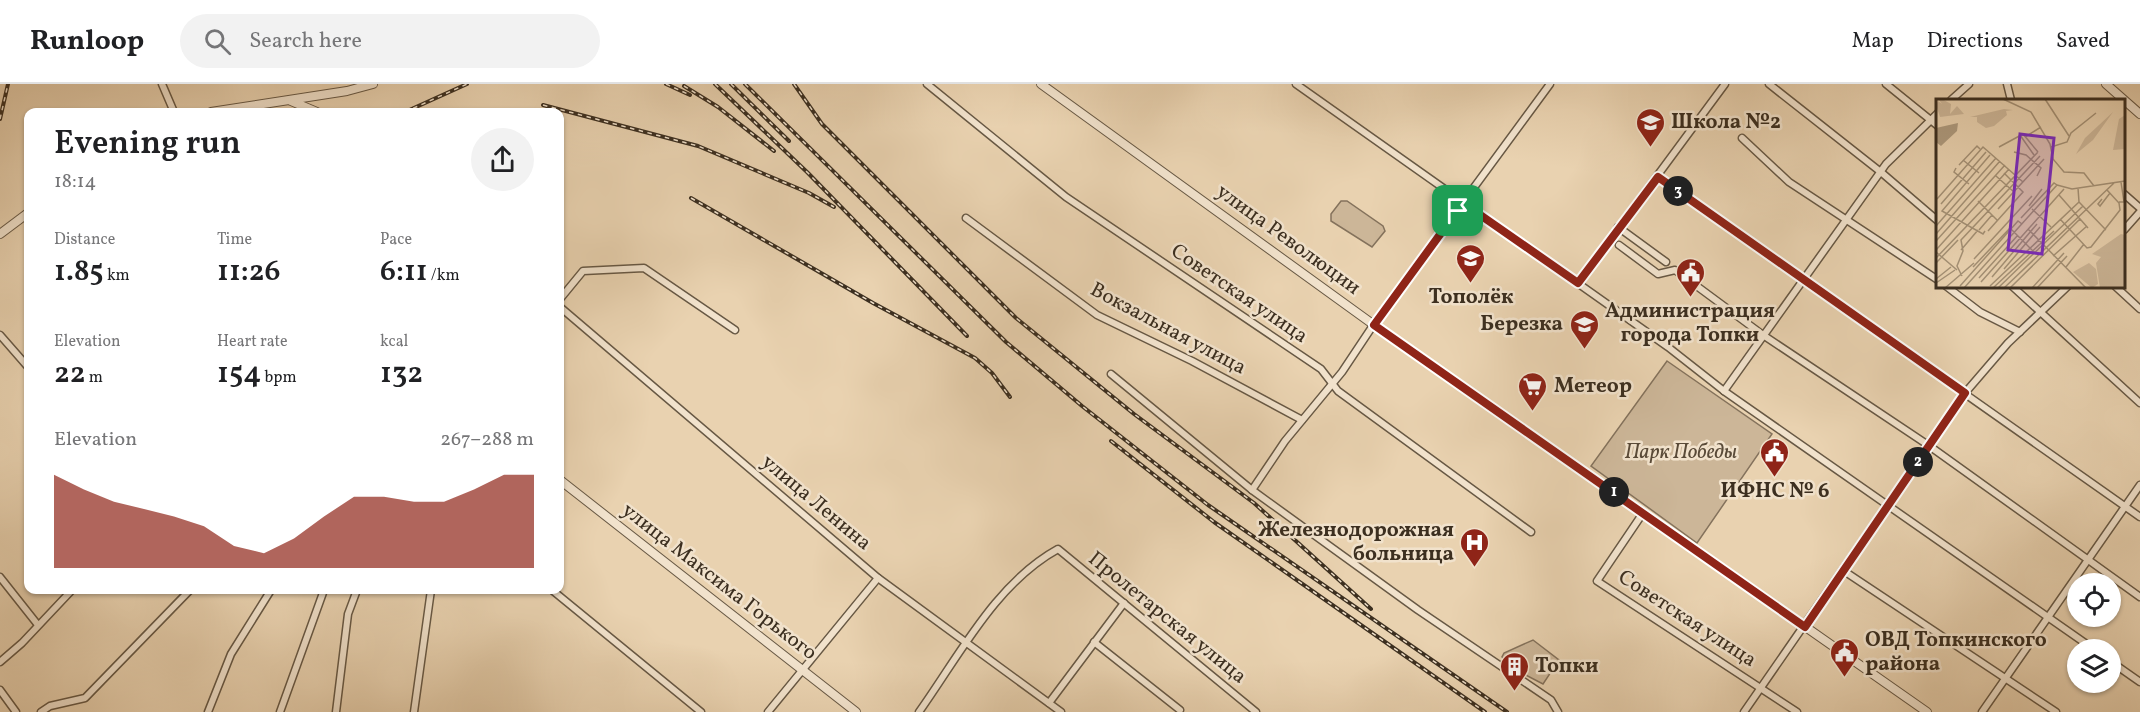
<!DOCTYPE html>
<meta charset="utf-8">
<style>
:root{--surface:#fff;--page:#f2f2f2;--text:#202124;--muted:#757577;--line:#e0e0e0;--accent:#8f2418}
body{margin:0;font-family:Vollkorn,serif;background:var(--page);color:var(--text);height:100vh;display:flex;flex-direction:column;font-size:22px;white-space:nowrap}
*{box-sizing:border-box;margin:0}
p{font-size:20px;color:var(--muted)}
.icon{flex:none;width:33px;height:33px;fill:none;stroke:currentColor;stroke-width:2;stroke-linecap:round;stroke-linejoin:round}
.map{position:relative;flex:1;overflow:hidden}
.side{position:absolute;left:24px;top:24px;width:540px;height:486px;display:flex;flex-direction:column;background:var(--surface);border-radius:12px;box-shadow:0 2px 4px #0004}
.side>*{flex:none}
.controls{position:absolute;left:2067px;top:489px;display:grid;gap:12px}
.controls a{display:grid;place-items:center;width:54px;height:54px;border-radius:50%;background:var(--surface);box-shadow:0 2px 4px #0004;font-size:30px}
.pin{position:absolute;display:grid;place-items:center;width:51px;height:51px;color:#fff;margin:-26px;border-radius:12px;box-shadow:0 3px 9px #0006}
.km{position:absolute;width:30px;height:30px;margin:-15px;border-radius:50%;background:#222;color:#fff;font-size:16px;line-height:30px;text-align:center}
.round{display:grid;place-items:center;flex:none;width:63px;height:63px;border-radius:32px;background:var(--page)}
.head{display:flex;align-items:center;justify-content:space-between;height:102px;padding:0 30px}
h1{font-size:33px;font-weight:600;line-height:45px}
.stats{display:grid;grid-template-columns:repeat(3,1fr);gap:9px;height:102px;padding:6px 30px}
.stats div{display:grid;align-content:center}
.stats b{font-size:30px;font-weight:600}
.stats small{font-size:16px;font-weight:400}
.stats p{font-size:16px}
.chart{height:168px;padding:12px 30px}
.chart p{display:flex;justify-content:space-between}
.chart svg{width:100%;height:108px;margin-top:6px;fill:var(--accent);opacity:.7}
header{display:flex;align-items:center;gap:36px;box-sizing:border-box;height:84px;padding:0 30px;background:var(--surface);border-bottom:2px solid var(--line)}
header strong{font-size:28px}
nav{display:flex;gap:33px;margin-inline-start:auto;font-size:21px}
.search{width:420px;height:54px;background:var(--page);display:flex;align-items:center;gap:15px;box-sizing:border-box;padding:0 21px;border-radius:33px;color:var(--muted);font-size:22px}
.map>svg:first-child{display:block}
.green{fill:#ccb698;stroke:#84725c;stroke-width:1.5}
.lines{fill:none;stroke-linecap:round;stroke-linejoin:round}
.minor-casing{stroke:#675844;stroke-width:9}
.tertiary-casing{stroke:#675844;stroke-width:10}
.minor{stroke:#f1e2cc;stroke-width:6}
.tertiary{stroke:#f1e2cc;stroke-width:8}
.rail-casing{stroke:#3c2f20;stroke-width:4}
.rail{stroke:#f1e2cc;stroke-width:1.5;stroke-dasharray:4.5;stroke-linecap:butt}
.route-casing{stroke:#fff;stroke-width:12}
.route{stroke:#8f2418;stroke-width:8}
.labels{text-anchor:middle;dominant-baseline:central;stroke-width:5;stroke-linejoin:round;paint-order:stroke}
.poi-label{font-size:21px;font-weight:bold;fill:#3c2f20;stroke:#f1e2cc;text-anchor:start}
.street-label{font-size:21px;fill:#3c2f20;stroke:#f1e2cc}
.park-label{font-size:21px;font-style:italic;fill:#594a38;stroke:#f1e2cc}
.inset-road{fill:none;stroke:#a49176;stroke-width:1.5}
.view{fill:#7b2cbf;fill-opacity:0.15;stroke:#7b2cbf;stroke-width:3}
.inset-edge{fill:none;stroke:#3c2f20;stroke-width:3}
</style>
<header>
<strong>Runloop</strong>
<div class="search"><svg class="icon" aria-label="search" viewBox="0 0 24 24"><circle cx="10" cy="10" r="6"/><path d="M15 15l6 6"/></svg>Search here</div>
<nav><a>Map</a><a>Directions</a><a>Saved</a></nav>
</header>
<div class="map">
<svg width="2140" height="628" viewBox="0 0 2140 628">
<rect width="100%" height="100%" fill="#e9d2b0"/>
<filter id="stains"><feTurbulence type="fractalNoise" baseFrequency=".00333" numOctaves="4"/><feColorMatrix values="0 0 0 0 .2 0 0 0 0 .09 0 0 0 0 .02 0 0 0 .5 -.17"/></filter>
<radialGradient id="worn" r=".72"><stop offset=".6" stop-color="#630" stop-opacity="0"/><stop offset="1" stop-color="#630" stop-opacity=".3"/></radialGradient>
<g class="green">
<polygon points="1341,117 1347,117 1383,142 1385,147 1372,163 1331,137 1331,130"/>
<polygon points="1667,277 1772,350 1697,459 1591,382"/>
<polygon points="1533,556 1559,576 1543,600 1512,584 1502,573 1504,569"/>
</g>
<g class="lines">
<defs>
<g id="minor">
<polyline points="162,0 174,28"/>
<polyline points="927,0 1066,113 1321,285 1338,307 1531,448"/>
<polyline points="1296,0 1668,263 1724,307 2095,566"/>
<polyline points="1769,0 1882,89 1938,137"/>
<polyline points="1886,0 1938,42"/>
<polyline points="2007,0 2011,16"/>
<polyline points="1951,16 1969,0"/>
<polyline points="1742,54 1789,98 1938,196"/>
<polyline points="1657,93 2140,433"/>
<polyline points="2124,110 2140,124"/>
<polyline points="966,134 1097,231 1192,277 1302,336"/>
<polyline points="1618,143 1666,178"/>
<polyline points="2124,146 2140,128"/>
<polyline points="1619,161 1658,190 1675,186 1763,251 1928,361 2140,513"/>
<polyline points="1578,199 1725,0"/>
<polyline points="1946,202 1980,228 2020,248"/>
<polyline points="2012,202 2140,319"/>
<polyline points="2115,202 2140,225"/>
<polyline points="560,215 583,187 644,184 735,246"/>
<polyline points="560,223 878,494 1061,628"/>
<polyline points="0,251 28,283"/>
<polyline points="1111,290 1252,406 1418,526 1551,616 1558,628"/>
<polyline points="1724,307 1886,80 1938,29"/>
<polyline points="1252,406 1285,357 1342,288 1378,234 1550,0"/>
<polyline points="1643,429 1597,497 1797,628"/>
<polyline points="1844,487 2056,628"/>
<polyline points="0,493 38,541"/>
<polyline points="552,506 701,628"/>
<polyline points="1094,558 1180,626"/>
<polyline points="2110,577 2140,598"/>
<polyline points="0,578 22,559 72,506"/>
<polyline points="0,606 16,628"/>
<polyline points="1049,619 1124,519"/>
<polyline points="41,628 50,622 85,614 190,506"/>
<polyline points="208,628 231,570 271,506"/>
<polyline points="280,628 324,506"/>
<polyline points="336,628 348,530 357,506"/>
<polyline points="414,628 431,506"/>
<polyline points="768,628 878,494"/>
<path d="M919,628C959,572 996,499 1058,465L1256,628"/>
<polyline points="1744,628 1965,309 2008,259 2068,202"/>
<polyline points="1982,628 2140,401"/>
</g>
<g id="tertiary">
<polyline points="1041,0 1374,241 1927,628"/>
<polyline points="2106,0 2140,30"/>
<polyline points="291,17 317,28"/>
<polyline points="211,28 347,7 373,0"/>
<polyline points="0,150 28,129"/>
<polyline points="560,396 856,628"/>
</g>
</defs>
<use href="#minor" class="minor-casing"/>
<use href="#tertiary" class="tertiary-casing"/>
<use href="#minor" class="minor"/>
<use href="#tertiary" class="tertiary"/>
<defs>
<g id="rail">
<polyline points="666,0 690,11"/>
<polyline points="715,0 808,89 967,252"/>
<polyline points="731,0 789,57"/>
<polyline points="745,0 1006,258 1082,322 1208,421 1507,628"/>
<polyline points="794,0 822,40 1016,234 1134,330 1254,419 1371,525"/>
<polyline points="684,2 718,23 774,67"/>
<polyline points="543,21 698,62 809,109 834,123"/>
<polyline points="405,28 467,0"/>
<polyline points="0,35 8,0"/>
<polyline points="691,114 873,219 975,274 992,289 1010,313"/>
<polyline points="1111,357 1214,438 1485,628"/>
</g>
</defs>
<use href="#rail" class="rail-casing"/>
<use href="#rail" class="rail"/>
</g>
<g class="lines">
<defs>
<polygon id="route" points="1658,93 1965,309 1805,543 1374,241 1463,119 1578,199"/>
</defs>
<use href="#route" class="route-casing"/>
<use href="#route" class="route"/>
</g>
<defs>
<symbol id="school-pin" viewBox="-11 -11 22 30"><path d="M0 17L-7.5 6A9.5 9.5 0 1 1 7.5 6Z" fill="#8f2418" stroke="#f1e2cc"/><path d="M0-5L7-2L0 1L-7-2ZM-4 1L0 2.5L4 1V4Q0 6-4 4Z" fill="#fff"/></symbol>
<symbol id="civic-pin" viewBox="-11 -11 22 30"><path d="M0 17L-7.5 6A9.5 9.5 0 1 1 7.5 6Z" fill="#8f2418" stroke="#f1e2cc"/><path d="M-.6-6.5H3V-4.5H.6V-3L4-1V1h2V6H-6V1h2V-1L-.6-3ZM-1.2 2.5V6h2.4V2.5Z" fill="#fff"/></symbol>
<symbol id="supermarket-pin" viewBox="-11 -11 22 30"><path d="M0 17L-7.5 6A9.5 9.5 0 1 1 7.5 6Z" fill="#8f2418" stroke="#f1e2cc"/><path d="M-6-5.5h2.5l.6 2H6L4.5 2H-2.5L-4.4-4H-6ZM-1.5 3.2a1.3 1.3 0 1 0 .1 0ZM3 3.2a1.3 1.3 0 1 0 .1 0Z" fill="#fff"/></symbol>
<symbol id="hospital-pin" viewBox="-11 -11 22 30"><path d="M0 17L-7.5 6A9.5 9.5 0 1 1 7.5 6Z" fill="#8f2418" stroke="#f1e2cc"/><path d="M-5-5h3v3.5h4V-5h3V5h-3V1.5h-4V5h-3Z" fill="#fff"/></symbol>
<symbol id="building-pin" viewBox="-11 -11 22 30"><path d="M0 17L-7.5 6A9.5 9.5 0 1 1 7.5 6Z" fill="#8f2418" stroke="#f1e2cc"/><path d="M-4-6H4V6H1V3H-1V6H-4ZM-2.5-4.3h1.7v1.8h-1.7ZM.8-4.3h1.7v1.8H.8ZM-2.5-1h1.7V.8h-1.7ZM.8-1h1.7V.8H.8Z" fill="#fff"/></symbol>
</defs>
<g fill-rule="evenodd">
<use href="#school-pin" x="1634" y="22" width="33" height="45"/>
<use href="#school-pin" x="1454" y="158" width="33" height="45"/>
<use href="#civic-pin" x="1674" y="172" width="33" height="45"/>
<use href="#school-pin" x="1568" y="224" width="33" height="45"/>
<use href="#supermarket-pin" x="1516" y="286" width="33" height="45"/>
<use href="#civic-pin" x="1758" y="352" width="33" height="45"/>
<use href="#hospital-pin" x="1458" y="442" width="33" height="45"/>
<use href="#civic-pin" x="1828" y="552" width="33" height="45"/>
<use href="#building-pin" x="1498" y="566" width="33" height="45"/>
</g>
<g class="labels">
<g class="poi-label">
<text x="1671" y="38">Школа №2</text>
<text x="1471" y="213" text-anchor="middle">Тополёк</text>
<text x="1690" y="227" text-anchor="middle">Администрация<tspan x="1690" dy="24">города Топки</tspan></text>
<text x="1563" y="240" text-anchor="end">Березка</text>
<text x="1554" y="302">Метеор</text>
<text x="1775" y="407" text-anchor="middle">ИФНС № 6</text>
<text x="1454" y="446" text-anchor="end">Железнодорожная<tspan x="1454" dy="24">больница</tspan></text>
<text x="1865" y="556">ОВД Топкинского<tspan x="1865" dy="24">района</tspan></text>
<text x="1535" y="582">Топки</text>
</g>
<g class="street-label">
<text transform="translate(1288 156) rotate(36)">улица Революции</text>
<text transform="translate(1239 210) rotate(34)">Советская улица</text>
<text transform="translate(1168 245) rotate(28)">Вокзальная улица</text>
<text transform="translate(816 419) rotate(40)">улица Ленина</text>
<text transform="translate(719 498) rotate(38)">улица Максима Горького</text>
<text transform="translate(1167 534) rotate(39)">Пролетарская улица</text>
<text transform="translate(1687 535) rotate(33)">Советская улица</text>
</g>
<g class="park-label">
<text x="1681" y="368">Парк Победы</text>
</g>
</g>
<g transform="translate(1936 15)">
<rect width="189" height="189" fill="#e9d2b0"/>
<path d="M6,0L15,5L14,15L21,7L28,15L4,18L0,6L2,2L6,5L3,1ZM68,10L77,11L70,12L71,16L58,27L50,29L41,23V18H34ZM177,13L157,41L140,55L149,39ZM189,16V50L177,51L183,20ZM185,135L189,136V189H164L160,164L165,158L156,155ZM153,164L160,170L162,185L156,189L137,173Z" fill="#ccb698"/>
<path d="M22,24L21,32L5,47L0,43V29Z" fill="#ae9b7f"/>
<path class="inset-road" d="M26,0H62M67,0L95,13L114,45L117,60L128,73L148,74L158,87M109,0L133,37M84,36L98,56M89,38L105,28M63,48L87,35L102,53M115,48L131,43L135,34L160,14M78,53L90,56L105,69L101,77M27,61L43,74M23,66L41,47L44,50M20,69L18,73L33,85M60,77L78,93M121,86L136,90L189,82M123,96L152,129M1,100L47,48L87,83M166,100L162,105L164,107L174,94M42,102L61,121M143,103L170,131M183,103H188L185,83M5,105L50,53M93,107L106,90M62,110L108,60M96,110L115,128M85,119L118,84L121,86M124,120L151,149L155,148L184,111L183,104L171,91M0,127L60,59M92,130L150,189M43,131L56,116M49,132L47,135L6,112L54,56M52,132L87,93L68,74M0,135L64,62M0,142L69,66M0,151L73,70M25,151L42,131M0,153L21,171M117,157L151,127M0,159L102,53M38,160L96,97M0,164L22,141M37,168L74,129L100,155M130,168L148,145M68,170L104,128M26,177L21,167L27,152L25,141L104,57M56,178L101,125M43,179L82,136M0,180L15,168M45,183L128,90M0,184L19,171M24,187L82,122L86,125M54,187L143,103L142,89M9,189L38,164M28,189L121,86M57,189L118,132M62,189L147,107M68,189L178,84M74,189L144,120M96,189L128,154M101,189L131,157"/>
<path class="view" d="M84,35L118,39L106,155L72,151Z"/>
<rect width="189" height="189" class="inset-edge"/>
</g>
<rect width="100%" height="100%" filter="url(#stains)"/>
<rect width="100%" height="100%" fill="url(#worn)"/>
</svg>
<div class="controls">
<a><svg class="icon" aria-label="locate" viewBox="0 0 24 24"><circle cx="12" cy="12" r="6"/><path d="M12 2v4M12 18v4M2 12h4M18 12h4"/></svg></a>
<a><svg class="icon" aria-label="layers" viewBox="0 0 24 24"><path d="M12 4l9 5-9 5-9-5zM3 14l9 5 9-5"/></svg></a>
</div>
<div class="pin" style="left:1458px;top:127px;background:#1e9e55"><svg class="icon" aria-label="arrive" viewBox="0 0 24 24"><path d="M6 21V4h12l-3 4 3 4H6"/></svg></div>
<b class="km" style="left:1614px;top:408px">1</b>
<b class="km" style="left:1918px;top:378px">2</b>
<b class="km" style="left:1678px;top:107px">3</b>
<section class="side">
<div class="head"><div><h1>Evening run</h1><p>18:14</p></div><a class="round"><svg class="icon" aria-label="share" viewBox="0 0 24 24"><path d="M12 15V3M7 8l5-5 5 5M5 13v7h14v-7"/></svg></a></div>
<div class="stats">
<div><p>Distance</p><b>1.85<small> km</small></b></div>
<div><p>Time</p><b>11:26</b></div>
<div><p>Pace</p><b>6:11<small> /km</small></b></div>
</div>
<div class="stats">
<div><p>Elevation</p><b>22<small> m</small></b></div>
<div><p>Heart rate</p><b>154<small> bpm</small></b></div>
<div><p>kcal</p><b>132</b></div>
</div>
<div class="chart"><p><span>Elevation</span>267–288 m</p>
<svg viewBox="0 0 160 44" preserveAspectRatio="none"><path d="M0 44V6L10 12L20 17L30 20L40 23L50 27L60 35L70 38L80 32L90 23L100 15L110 15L120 17L130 17L140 12L150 6L160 6V44z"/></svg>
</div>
</section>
</div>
